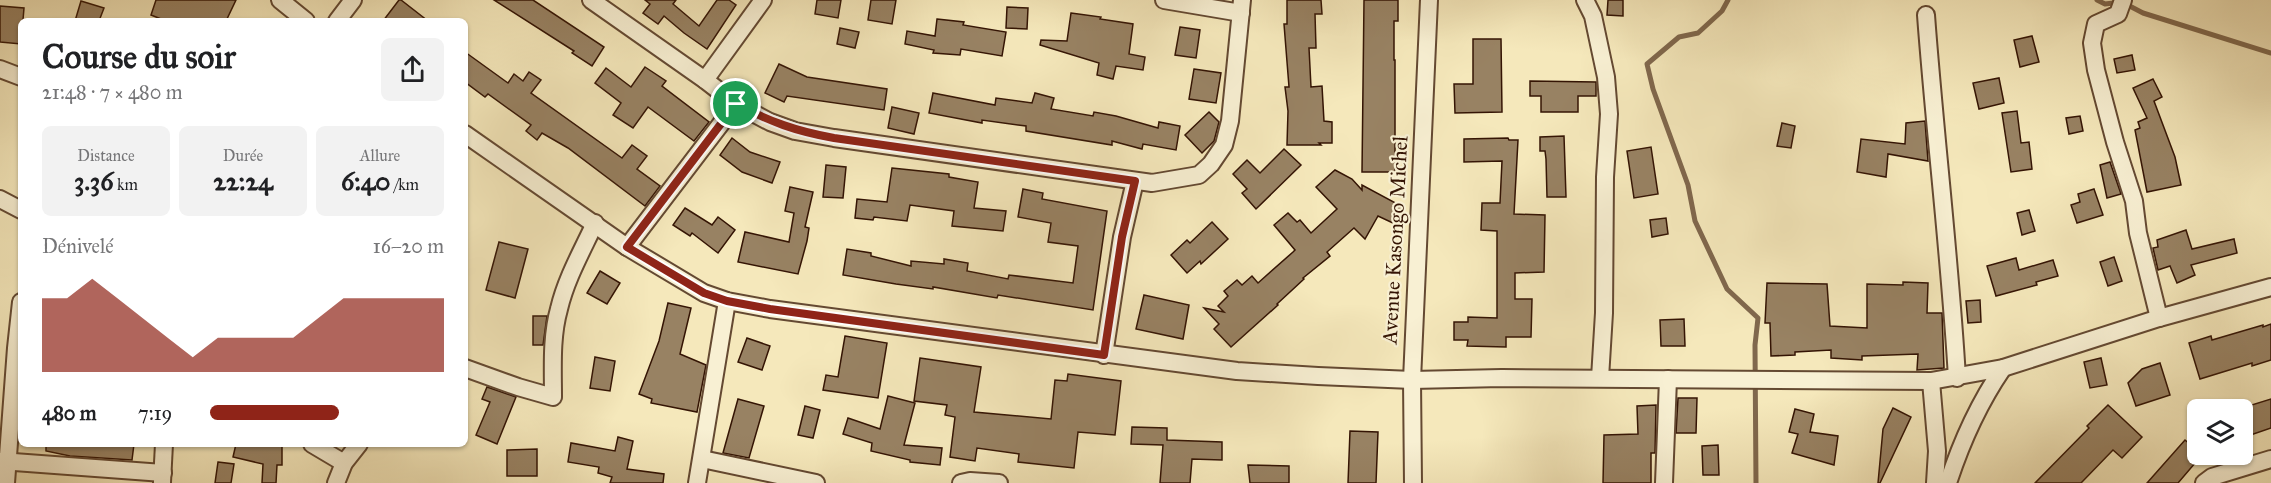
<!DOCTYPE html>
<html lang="fr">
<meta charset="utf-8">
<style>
:root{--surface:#fff;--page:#f2f2f2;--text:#202124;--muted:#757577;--accent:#8f2418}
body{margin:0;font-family:"IM FELL Great Primer",serif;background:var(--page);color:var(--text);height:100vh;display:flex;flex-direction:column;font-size:22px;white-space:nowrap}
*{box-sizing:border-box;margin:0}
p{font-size:20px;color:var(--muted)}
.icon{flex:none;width:33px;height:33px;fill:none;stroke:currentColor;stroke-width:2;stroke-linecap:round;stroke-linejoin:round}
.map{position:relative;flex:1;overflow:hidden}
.side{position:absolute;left:18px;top:18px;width:450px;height:429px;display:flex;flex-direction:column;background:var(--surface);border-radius:9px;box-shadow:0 2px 4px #0004}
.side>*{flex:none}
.buttons{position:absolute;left:2187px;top:399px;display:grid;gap:12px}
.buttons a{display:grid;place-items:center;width:66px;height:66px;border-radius:9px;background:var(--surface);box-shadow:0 2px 4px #0004;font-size:30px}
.pin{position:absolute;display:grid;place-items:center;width:51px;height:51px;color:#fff;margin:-26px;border:3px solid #fff;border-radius:50%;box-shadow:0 2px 6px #0007}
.round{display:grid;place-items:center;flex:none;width:63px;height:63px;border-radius:9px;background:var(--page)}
.overview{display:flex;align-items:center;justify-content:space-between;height:102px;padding:0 24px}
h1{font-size:33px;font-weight:700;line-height:45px}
.figures{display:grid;grid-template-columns:repeat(3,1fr);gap:9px;height:102px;padding:6px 24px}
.figures div{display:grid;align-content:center;border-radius:9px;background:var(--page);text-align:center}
.figures b{font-size:26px;font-weight:700}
.figures small{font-size:16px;font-weight:400}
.figures p{font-size:16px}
.chart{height:168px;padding:12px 24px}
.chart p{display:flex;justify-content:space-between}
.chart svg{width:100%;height:108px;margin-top:6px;fill:var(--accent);opacity:.7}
ul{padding:0 24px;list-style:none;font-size:20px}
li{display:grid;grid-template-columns:96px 72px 1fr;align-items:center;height:45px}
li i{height:15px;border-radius:8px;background:var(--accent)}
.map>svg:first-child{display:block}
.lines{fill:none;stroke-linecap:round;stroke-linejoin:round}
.stream{stroke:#80684d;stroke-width:5}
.building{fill:#988263;stroke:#341404;stroke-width:1.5}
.street-casing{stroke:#644932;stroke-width:20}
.street{stroke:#f8f0d3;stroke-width:16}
.route-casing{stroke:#fff;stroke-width:12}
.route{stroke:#8f2418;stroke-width:8}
.labels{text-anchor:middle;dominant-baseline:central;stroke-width:4.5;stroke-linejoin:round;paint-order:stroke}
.street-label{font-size:21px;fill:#341404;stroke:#f8f0d3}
</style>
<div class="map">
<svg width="2271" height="483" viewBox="0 0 2271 483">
<rect width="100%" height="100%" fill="#f5e8bb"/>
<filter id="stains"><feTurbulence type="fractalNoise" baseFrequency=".00333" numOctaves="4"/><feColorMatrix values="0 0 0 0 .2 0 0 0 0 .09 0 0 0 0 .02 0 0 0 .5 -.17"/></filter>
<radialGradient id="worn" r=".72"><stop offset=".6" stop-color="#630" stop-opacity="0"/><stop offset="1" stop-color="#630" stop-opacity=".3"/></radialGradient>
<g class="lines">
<g class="stream">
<polyline points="1728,0 1722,11 1698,33 1679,37 1647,64 1653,89 1688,185 1695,221 1727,289 1758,318 1755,345 1756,483"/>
<polyline points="2097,0 2105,4 2122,2 2143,13 2271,53"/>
</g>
</g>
<g class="building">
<polygon points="156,0 236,0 226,21 166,21 151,15"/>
<polygon points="399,0 401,0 428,21 383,21"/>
<polygon points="494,0 533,0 604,47 592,66 572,53 574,51"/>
<polygon points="645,0 676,0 673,4 699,26 717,0 729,0 736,5 707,49 684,33 664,16 658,24 643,13 650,4"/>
<polygon points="817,0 841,0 838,18 815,14"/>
<polygon points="871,0 896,0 892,24 868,20"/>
<polygon points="1287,0 1321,0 1322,14 1315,14 1316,48 1309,48 1311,87 1322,86 1324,121 1332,122 1332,143 1319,143 1321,145 1287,145 1288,111 1285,87 1289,87 1284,24 1287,24"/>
<polygon points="1364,0 1398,0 1398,21 1394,21 1394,60 1395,60 1395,172 1362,172"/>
<polygon points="1608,0 1623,0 1623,16 1607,15"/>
<polygon points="81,1 104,8 99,21 75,21"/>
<polygon points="0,6 24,8 21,44 0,42"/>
<polygon points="1007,7 1028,8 1027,29 1006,28"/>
<polygon points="1071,13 1101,17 1100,19 1133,24 1129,54 1145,57 1143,70 1116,66 1113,79 1097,75 1099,63 1040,45 1041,40 1067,41"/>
<polygon points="937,19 964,22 963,25 1006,32 1002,56 961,49 960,55 933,53 934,50 905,44 907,31 935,36"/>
<polygon points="1180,27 1200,30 1196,58 1175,55"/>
<polygon points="840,28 859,32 855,48 837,44"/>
<polygon points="2032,36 2039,62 2020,67 2014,40"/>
<polygon points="1473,39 1501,39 1502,112 1455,113 1454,84 1473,84"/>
<polygon points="465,52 508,83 514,74 523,81 529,72 541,80 531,93 622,158 632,145 647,156 637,169 660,186 645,206 568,148 542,133 537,140 526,131 531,125 488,94 485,97 465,82"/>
<polygon points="2132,55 2135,70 2117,73 2114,59"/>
<polygon points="779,64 807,77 887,89 884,110 787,96 784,102 765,93"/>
<polygon points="645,67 666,81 662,86 709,122 694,141 648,107 633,128 613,115 621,103 595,83 606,68 631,87"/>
<polygon points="1194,69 1221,73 1216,103 1189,99"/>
<polygon points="1999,78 2004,103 1979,109 1973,83"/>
<polygon points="2153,79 2162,97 2154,101 2175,157 2181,185 2147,192 2135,130 2140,128 2138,122 2147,118 2133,88"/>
<polygon points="1530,81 1596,82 1596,96 1578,96 1578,112 1541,112 1541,96 1530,96"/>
<polygon points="933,93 995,105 996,98 1032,103 1035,93 1054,98 1051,109 1093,116 1094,112 1116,116 1158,128 1159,122 1180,126 1176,150 1143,144 1142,149 1112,141 1112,145 1026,131 1026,126 982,120 982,123 929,113"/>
<polygon points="892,107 919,113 914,134 888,128"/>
<polygon points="2017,111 2021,143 2029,142 2032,169 2011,172 2002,113"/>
<polygon points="1209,112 1219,122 1214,141 1202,153 1185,135"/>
<polygon points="2080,116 2083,131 2069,134 2066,118"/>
<polygon points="1925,121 1928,161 1888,154 1886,177 1857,172 1861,139 1905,144 1906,123"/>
<polygon points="1782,123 1795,126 1791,148 1777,146"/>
<polygon points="1564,136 1566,197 1547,197 1546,159 1545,151 1540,151 1540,137"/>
<polygon points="732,138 750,152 780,162 772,183 742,172 720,155"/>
<polygon points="1508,138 1509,140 1518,140 1514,214 1545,215 1544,272 1515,273 1515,299 1532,299 1531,337 1506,337 1506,347 1467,346 1468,340 1454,340 1454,322 1468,322 1468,317 1497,318 1497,231 1481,230 1482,203 1500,203 1502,161 1464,162 1464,139"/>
<polygon points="1651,147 1658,194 1634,198 1627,151"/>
<polygon points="1284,149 1301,165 1256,209 1242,193 1247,189 1233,174 1247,160 1260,173"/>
<polygon points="2110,162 2121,194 2107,198 2100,165"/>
<polygon points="826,165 846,167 843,198 823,197"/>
<polygon points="892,168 949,174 949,177 978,182 974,208 1006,211 1003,231 952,226 954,211 910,205 907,221 874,217 873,220 855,218 857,199 887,202"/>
<polygon points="1335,170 1352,179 1362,190 1362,185 1403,207 1395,224 1378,216 1365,239 1354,228 1327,252 1330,256 1303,278 1304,279 1277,304 1278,305 1231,347 1214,329 1219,324 1204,308 1224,312 1218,306 1228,296 1224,291 1237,280 1242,285 1252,276 1258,283 1293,252 1295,250 1274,225 1288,213 1297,222 1300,220 1311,233 1337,209 1316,187"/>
<polygon points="790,187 813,192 805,227 809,228 807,241 798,274 738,262 745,232 789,242 794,213 785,211"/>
<polygon points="1023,189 1043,193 1042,199 1107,211 1093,310 998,295 997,298 933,287 933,289 896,284 843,275 847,249 871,253 871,256 911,266 911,261 944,264 944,259 968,263 967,271 1008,279 1009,275 1073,283 1078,246 1048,242 1051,223 1018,217"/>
<polygon points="2094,189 2103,215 2077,223 2071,205 2080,202 2078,194"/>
<polygon points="685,208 712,225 718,217 735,230 718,253 692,233 690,236 673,225"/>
<polygon points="2029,210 2035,231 2022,235 2017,213"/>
<polygon points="1666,218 1668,234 1652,237 1650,220"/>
<polygon points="1212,222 1228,239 1201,264 1200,261 1187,273 1171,255 1187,240 1190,243"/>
<polygon points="2186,230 2192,249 2234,239 2237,253 2191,265 2195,275 2177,283 2170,266 2158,270 2153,248 2158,247 2157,240"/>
<polygon points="499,242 528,249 515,298 486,290"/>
<polygon points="2114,257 2122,281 2108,286 2100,262"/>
<polygon points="2016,258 2019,270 2053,260 2058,276 2036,282 2037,285 1996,296 1987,266"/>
<polygon points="600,271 620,283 607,304 587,293"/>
<polygon points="1903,282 1928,283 1927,313 1942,313 1944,368 1917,370 1918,354 1862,356 1862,360 1831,358 1831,350 1795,352 1795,355 1771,356 1770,323 1765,323 1767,283 1827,284 1830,326 1867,328 1867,284 1903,285"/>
<polygon points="1144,295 1189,305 1183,339 1136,329"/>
<polygon points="1980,300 1981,322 1968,323 1966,301"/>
<polygon points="668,303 691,308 680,354 706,365 697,412 651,403 652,399 639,394 659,341"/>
<polygon points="533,316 547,316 543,345 533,345"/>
<polygon points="1684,319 1685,346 1661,346 1660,320"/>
<polygon points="2271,324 2271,360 2252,366 2252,363 2200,379 2189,343 2211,336 2212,340 2263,325 2263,327"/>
<polygon points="845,336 887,343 878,398 823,390 826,375 838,377"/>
<polygon points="747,338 770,346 762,370 738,362"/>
<polygon points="595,357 615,361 610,391 590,388"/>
<polygon points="920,358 981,367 974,412 1051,419 1055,380 1067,381 1068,374 1121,381 1115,435 1078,432 1074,468 1018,462 1019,454 977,448 975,461 950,457 955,417 945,415 947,405 914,401"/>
<polygon points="2101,358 2107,385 2090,388 2084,362"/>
<polygon points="2160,363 2170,395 2136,406 2128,383 2142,369"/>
<polygon points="487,387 516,397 497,444 476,435 490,402 482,399"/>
<polygon points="888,396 915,403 904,445 942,448 940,465 910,462 910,460 871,451 872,443 843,434 848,418 880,429"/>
<polygon points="1678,398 1697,398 1696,433 1676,433"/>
<polygon points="738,399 764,406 749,458 723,453"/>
<polygon points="2271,399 2271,428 2242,438 2242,408"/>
<polygon points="1656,405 1655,453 1651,453 1651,483 1603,483 1604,435 1638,434 1637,406"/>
<polygon points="2108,405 2142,437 2122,458 2113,450 2081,483 2035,483 2089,428 2087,426"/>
<polygon points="805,406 820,410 813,438 798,435"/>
<polygon points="1893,408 1911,417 1880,483 1878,483 1883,429"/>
<polygon points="1795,409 1814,414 1810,432 1838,436 1834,465 1792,453 1798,434 1789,432"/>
<polygon points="1132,427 1167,428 1167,440 1222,442 1222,460 1192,459 1190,483 1160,483 1163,445 1131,444"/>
<polygon points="1350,431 1378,432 1376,483 1348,483"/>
<polygon points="618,437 633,441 627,469 664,474 663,483 610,483 612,477 598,473 599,467 568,462 571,443 615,451"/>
<polygon points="2185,440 2198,451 2198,454 2202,455 2178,483 2147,483"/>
<polygon points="46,444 134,444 132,460 70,456 46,451"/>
<polygon points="236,444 282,444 282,465 277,465 276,483 262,483 263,464 233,457"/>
<polygon points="1718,445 1719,475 1703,475 1702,446"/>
<polygon points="537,449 537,476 507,476 507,450"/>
<polygon points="218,462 234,464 231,483 215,483"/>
<polygon points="1248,465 1289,466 1289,483 1250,483"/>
</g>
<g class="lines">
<defs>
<g id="street">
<polyline points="280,0 306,21"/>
<polyline points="591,0 705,80 736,104 770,122 795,131 834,138 1152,183 1199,175 1211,164 1224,145 1230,121 1242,0"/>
<polyline points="1164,0 1241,13"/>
<polyline points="1585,0 1593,16 1606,77 1609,114 1605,177 1604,313 1600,378"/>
<polyline points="2123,0 2118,14 2096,24 2092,43 2096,70 2115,142 2134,201 2138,233 2159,318"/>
<path d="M1926,15C1935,136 1950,257 1957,378"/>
<polyline points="337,21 353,0"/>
<polyline points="0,69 21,77"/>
<polyline points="705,80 763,0"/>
<polyline points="465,134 627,247 704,293 727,301 770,309 1237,371 1318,376 1412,380 1502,378 1931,381 2003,368 2159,318 2271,287"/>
<polyline points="0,199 21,210"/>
<polyline points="627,247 736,104"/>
<polyline points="1104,355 1122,237 1135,181"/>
<path d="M465,368L518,387L553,397C553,368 551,337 559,309C566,279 582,251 595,223"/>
<polyline points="1931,381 1937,451 1935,483"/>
<polyline points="312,444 344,463"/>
<polyline points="702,459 816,483"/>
<polyline points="0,461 163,473"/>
<polyline points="162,482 164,444"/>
<polyline points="6,483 16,348 21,302"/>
<polyline points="336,483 344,463 359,444"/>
<polyline points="697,483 727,301"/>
<polyline points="961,483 970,481 999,483"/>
<polyline points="1413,483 1412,380 1429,0"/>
<polyline points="1664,483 1668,379"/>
<path d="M1948,483C1961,443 1979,403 2003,368"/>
<polyline points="2204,483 2212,477 2271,459"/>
</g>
</defs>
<use href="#street" class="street-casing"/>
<use href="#street" class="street"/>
</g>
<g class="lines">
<defs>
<path id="route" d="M736,104C771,122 795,131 834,138L1135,181L1122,237L1104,355L770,309L727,301L704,293L627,247Z"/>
</defs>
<use href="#route" class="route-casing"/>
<use href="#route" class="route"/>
</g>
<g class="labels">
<g class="street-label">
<text transform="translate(1395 240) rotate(-87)">Avenue Kasongo Michel</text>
</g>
</g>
<rect width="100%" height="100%" filter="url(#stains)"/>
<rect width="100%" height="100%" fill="url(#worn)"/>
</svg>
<div class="buttons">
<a><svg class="icon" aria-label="layers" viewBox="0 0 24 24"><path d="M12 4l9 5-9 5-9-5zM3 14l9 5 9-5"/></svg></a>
</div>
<div class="pin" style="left:736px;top:104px;background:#1e9e55"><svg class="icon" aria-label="arrive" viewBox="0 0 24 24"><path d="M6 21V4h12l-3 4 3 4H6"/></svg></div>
<section class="side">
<div class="overview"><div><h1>Course du soir</h1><p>21:48 · 7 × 480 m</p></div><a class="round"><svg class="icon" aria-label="share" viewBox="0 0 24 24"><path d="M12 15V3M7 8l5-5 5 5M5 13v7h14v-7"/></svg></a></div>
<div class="figures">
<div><p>Distance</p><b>3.36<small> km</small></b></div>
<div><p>Durée</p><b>22:24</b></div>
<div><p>Allure</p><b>6:40<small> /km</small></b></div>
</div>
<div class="chart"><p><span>Dénivelé</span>16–20 m</p>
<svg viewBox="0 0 160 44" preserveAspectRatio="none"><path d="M0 44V14L10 14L20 6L30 14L40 22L50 30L60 38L70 30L80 30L90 30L100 30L110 22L120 14L130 14L140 14L150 14L160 14V44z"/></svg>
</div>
<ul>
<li><b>480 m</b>7:19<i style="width:55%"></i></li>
</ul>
</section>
</div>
